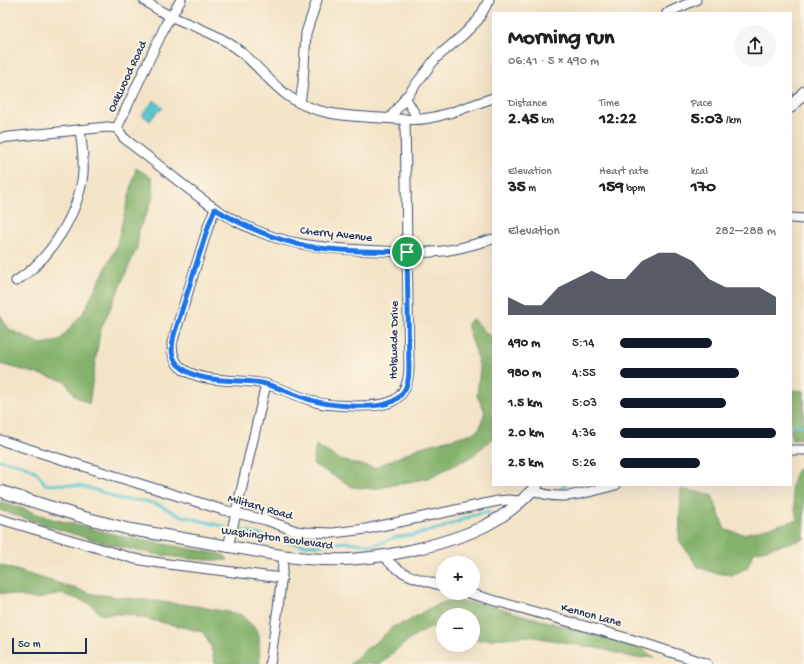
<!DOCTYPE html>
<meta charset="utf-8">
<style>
:root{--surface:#fff;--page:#f6f6f6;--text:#222;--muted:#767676;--accent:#111827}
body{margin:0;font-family:"Gochi Hand",sans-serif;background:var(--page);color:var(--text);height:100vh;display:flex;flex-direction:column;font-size:15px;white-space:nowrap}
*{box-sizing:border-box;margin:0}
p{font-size:13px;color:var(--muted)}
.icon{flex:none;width:22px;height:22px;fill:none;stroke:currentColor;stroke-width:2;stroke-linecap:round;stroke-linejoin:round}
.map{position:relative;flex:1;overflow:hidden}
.details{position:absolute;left:492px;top:12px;width:300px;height:474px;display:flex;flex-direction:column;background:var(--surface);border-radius:0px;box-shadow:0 4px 16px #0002}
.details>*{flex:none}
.controls{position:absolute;left:436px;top:556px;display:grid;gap:8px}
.controls a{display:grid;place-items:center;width:44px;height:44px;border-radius:50%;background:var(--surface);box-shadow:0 4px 16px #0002;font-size:20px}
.scale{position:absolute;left:12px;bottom:10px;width:75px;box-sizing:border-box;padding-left:4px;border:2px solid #1b2f5e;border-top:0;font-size:11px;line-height:14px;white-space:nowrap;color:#1b2f5e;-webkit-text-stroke:3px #fcf5e5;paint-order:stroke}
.pin{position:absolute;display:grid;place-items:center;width:34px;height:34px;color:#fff;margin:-17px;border:2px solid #fff;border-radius:50%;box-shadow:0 1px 4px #0007}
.round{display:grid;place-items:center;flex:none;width:42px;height:42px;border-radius:21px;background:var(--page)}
.summary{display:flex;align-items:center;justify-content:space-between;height:68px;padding:0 16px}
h1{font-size:22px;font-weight:700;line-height:30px}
.figures{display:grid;grid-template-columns:repeat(3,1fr);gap:6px;height:68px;padding:4px 16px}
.figures div{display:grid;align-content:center}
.figures b{font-size:17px;font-weight:700}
.figures small{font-size:11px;font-weight:400}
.figures p{font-size:11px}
.chart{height:112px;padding:8px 16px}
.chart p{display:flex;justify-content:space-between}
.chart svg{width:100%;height:72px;margin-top:4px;fill:var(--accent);opacity:.7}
ul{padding:0 16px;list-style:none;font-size:13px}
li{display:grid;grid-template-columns:64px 48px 1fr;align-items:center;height:30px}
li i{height:10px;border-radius:5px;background:var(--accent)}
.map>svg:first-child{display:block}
.forest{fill:#84b26c;stroke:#507065}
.water{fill:#59c5d2;stroke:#3a7a98}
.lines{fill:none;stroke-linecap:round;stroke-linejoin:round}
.stream{stroke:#59c5d2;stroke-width:3}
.minor-casing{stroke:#3b4a6e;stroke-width:11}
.tertiary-casing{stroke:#3b4a6e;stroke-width:13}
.minor{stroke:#fff;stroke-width:9}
.tertiary{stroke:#fff;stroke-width:11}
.route-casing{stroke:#fff;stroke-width:8}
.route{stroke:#1a73e8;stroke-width:5}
.labels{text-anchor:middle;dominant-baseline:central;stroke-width:4;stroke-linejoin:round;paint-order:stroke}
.street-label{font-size:12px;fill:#1b2f5e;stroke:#fcf5e5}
</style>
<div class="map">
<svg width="804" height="664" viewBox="0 0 804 664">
<rect width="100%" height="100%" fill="#fcf5e5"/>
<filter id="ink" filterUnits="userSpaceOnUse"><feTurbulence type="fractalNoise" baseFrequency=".025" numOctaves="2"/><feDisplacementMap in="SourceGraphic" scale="8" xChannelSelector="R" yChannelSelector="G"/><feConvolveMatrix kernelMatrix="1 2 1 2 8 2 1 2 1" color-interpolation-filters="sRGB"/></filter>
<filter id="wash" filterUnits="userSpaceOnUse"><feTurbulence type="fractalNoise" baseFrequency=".012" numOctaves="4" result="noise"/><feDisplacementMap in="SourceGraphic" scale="16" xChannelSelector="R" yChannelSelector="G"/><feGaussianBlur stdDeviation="0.9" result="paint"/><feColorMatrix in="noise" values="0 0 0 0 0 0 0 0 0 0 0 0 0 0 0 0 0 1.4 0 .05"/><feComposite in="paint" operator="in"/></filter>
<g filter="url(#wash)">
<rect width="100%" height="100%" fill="#f3e4c7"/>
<g class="forest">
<polygon points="136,168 152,178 154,196 139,230 137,248 100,331 89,404 75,396 65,381 0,364 0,314 9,329 41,344 59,341 83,313 116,248"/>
<polygon points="473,318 487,334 493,337 492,439 471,457 428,478 373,489 353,487 313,464 316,445 340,460 374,468 421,447 473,433 480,428 485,411 477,396 480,368 467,324"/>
<polygon points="791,390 804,391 804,438 791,439"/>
<polygon points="797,469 804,475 804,539 754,552 747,568 732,575 715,573 698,567 679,540 681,489 712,495 725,530 744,534 797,520 791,487"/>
<path d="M0,501L49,518L125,537L224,555L228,560C150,562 73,534 0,510Z"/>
<polygon points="0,565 93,594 196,606 233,613 241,615 255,628 259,636 260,664 215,664 211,647 203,632 126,614 100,614 94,607 87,602 62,594 36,599 3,593 0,594"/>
<path d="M455,600L497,607L526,616L630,644L643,649L654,657L636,658L601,649L529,636L479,640L473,637V615H443V625C419,629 398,648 381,664H350L363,651L379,640L392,627L407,622L426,610L442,603Z"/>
</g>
<polygon class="water" points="154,100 163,108 160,111 158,110 150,121 142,115"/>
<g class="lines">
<g class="stream">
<polyline points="791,424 804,426"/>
<path d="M0,460C12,463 28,464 37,473C40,476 43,480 45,484L51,485L62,484L79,486L93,489L119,499L143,501L159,505L179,515L226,527"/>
<polyline points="561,488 565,485"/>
<polyline points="238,529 281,541 305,545 320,545 346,542 373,545 382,543 396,537 414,535 441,528 474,515 489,512"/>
</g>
</g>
</g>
<g filter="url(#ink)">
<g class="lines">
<defs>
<g id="minor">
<path d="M144,0C170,21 203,26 230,44C253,58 267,81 288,96C316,116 349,116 381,118C397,119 414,121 429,118C451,114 472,105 493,98"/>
<polyline points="667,13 696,0"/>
<polyline points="405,97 418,119"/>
<polyline points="300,103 303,83 306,33 317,0"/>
<polyline points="390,118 436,58 463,35 478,20 489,0"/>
<path d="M117,128L124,138L135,147C165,169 195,197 227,216C277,246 325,249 382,251C404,252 427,254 449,250C464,248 478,243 493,239"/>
<polyline points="0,138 107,127 117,128 166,24 181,0"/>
<path d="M215,209L209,224L172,343C172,354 174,364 184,370C208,384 238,378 264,384C283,388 300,398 319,403C331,406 344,405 356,406C385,406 407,405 409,369L405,119"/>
<polyline points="791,218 804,219"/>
<path d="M16,281C50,260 79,213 83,173C84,159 82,144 80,130"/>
<polyline points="0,440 223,510 266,520 296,531 305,532 333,533 366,529 498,501 508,500 521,501"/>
<polyline points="791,450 804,450"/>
<path d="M533,490C560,503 588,492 616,485"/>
<polyline points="0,519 135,559 160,563 282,578"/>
<polyline points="228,547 266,384"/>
<path d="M384,556C399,576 420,579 443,586"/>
<polyline points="468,593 637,641 707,664"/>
<polyline points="270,664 278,608 284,556"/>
</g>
<g id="tertiary">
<polyline points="791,107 804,92"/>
<path d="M0,491L79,516L128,529L284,556C336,563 371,560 421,548C468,536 504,523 537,485"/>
</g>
</defs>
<use href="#minor" class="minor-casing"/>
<use href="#tertiary" class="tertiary-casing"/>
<use href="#minor" class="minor"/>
<use href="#tertiary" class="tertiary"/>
</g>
</g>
<g class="lines" filter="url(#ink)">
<defs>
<path id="route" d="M215,209C240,224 268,237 297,244C332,252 371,251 407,252L409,369C409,377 408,386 403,392C400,397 394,401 389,403C371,409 329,406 311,400C294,395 279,387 262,383C236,378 204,385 182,368C170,360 171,348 174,335L209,224Z"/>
</defs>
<use href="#route" class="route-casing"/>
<use href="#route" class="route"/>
</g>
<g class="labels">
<g class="street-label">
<text transform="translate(128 77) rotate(-65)">Oakwood Road</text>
<text transform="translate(336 235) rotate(6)">Cherry Avenue</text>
<text transform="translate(395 340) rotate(-89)">Holswade Drive</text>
<text transform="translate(260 508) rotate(16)">Military Road</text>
<text transform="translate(277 539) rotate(8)">Washington Boulevard</text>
<text transform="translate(591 616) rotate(15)">Kennon Lane</text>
</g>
</g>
</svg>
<div class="controls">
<a>+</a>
<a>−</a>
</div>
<div class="scale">50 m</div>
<div class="pin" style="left:407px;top:252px;background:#1e9e55"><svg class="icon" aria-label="arrive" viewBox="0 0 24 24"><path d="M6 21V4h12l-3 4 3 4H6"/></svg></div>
<section class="details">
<div class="summary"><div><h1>Morning run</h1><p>06:41 · 5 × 490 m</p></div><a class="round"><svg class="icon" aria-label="share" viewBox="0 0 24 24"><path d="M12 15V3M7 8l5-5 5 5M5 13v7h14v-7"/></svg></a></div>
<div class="figures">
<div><p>Distance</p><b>2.45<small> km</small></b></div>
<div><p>Time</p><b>12:22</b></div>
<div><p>Pace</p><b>5:03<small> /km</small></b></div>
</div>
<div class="figures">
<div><p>Elevation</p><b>35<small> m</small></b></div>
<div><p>Heart rate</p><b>159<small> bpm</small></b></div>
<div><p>kcal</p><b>170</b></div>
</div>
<div class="chart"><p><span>Elevation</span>282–288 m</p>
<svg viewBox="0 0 160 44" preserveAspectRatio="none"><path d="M0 44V33L10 38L20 38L30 27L40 22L50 17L60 22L70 22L80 11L90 6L100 6L110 11L120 22L130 27L140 27L150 27L160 33V44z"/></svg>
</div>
<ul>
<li><b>490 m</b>5:14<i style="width:59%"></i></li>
<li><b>980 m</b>4:55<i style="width:76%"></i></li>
<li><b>1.5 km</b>5:03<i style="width:68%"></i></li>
<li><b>2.0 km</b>4:36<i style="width:100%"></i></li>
<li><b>2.5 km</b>5:26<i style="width:51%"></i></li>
</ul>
</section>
</div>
